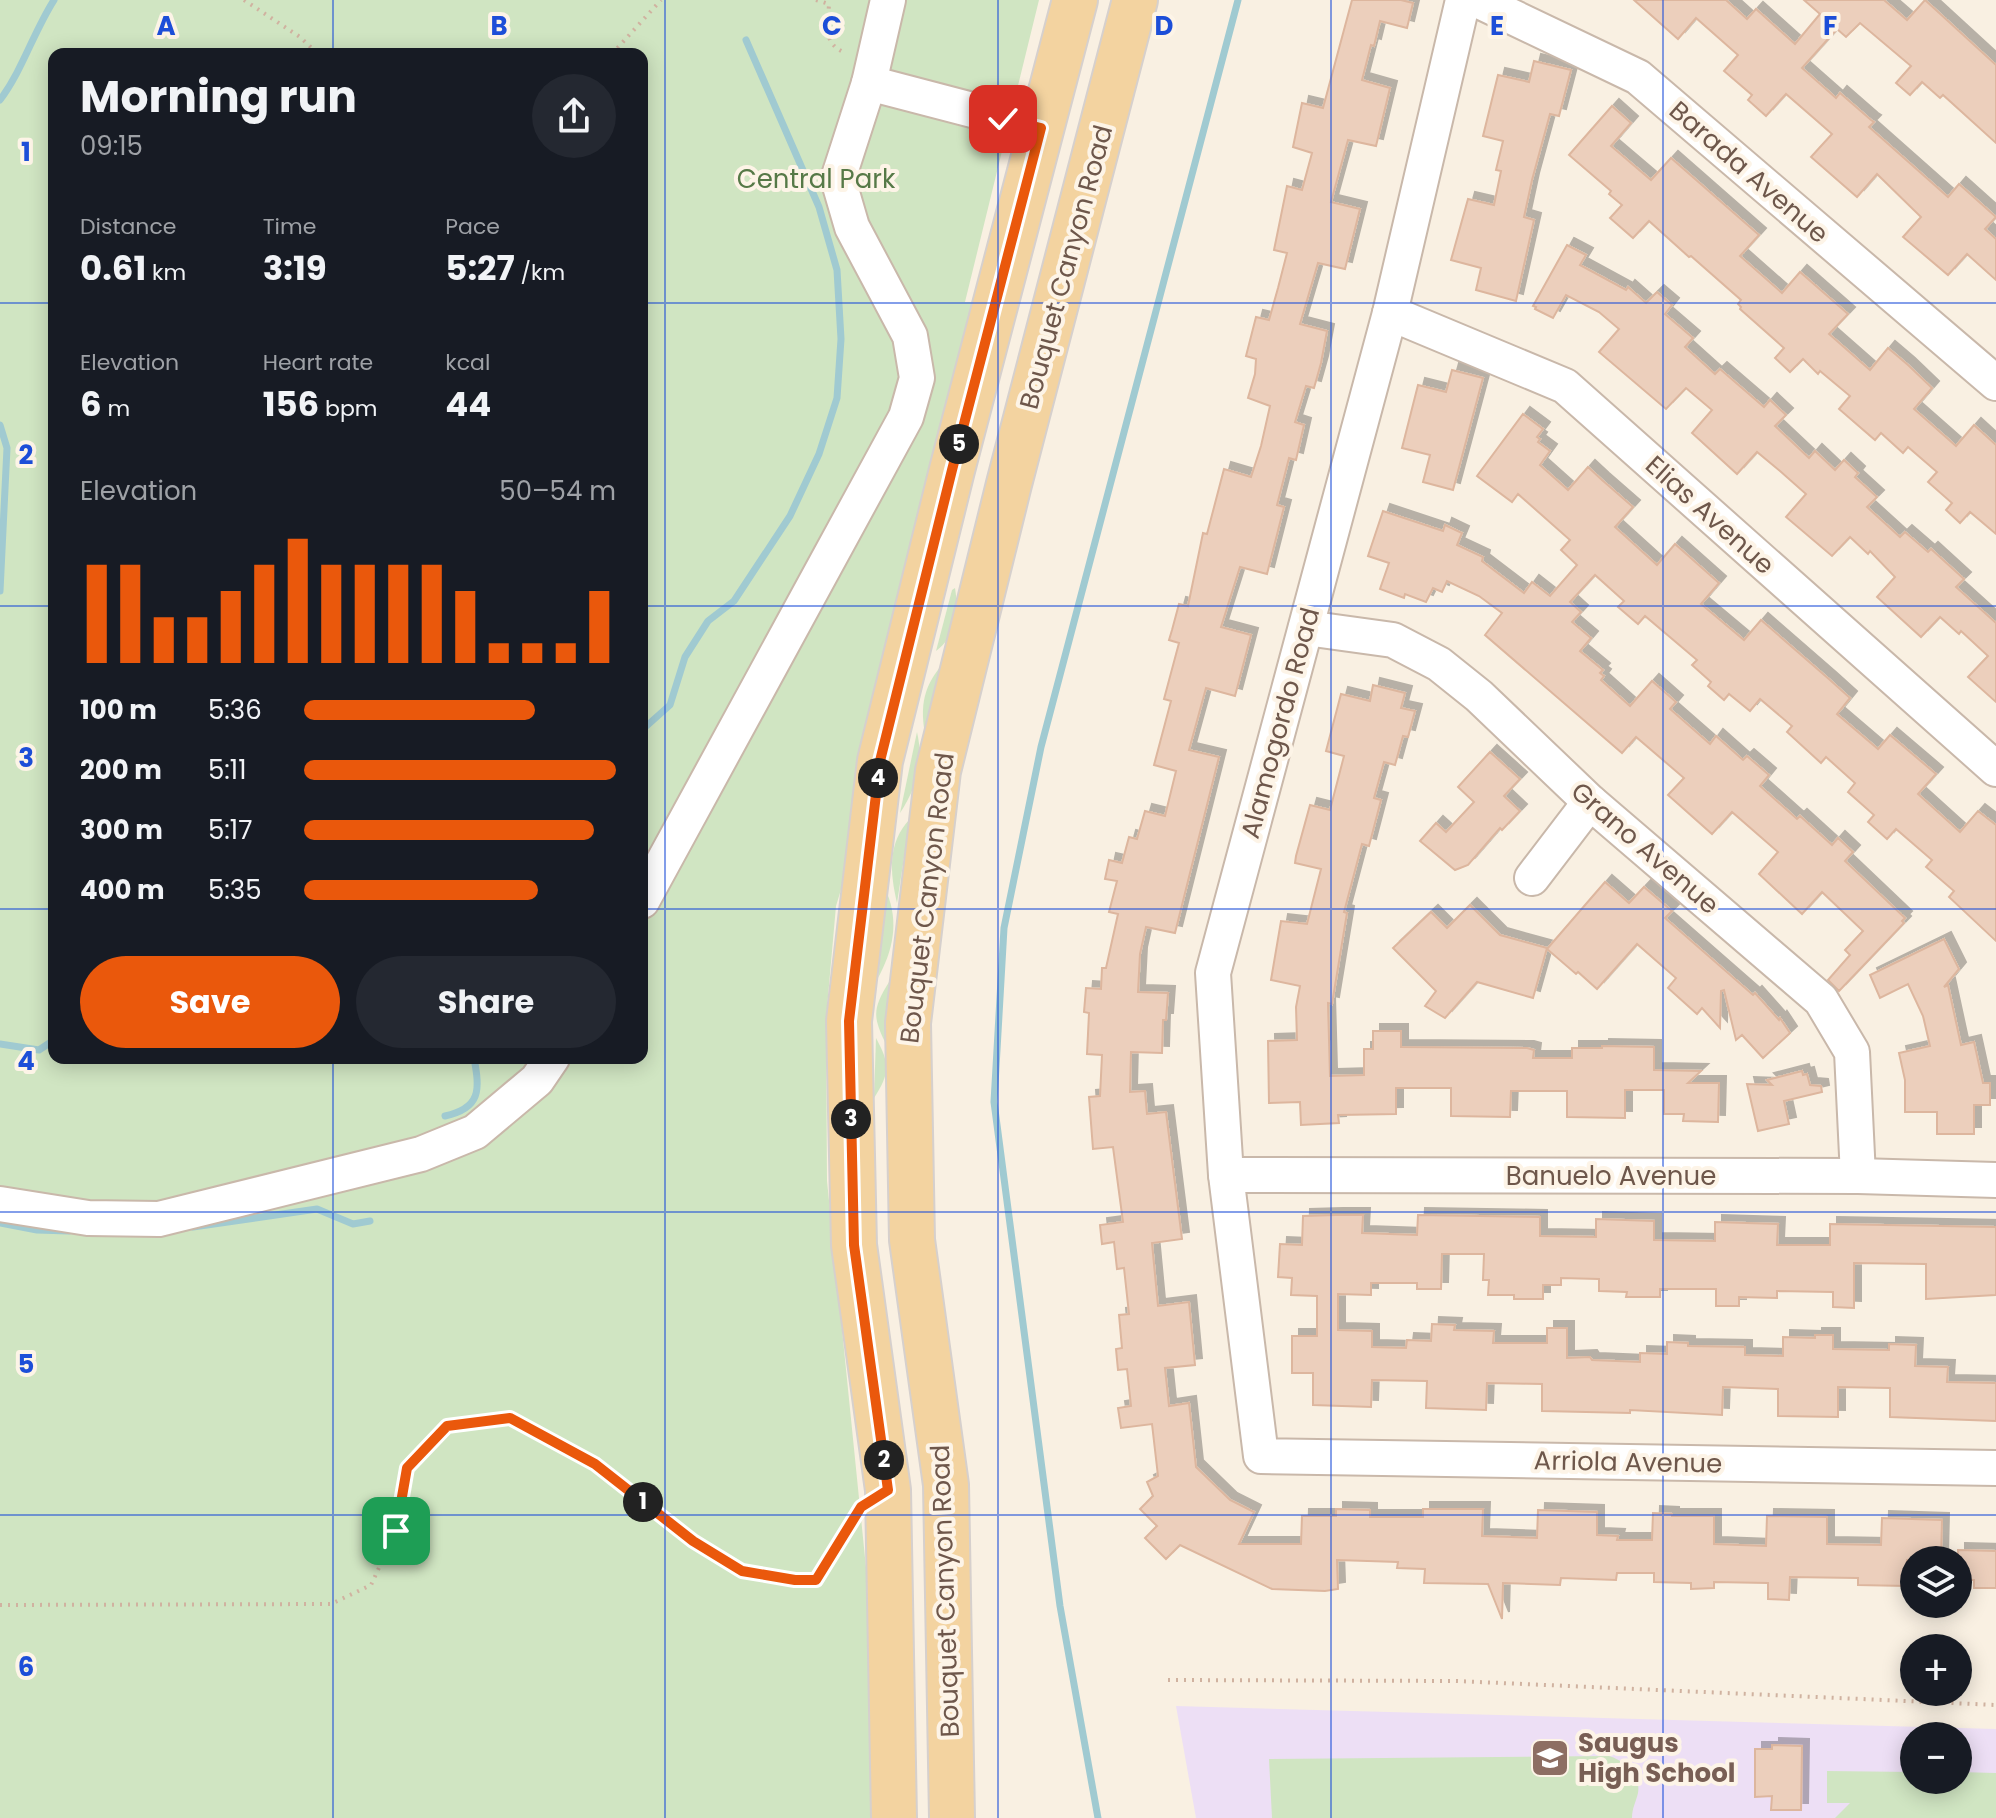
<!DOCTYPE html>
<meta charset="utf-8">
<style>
:root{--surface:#171b24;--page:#242831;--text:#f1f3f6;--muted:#9ea1a6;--accent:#ea580c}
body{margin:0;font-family:Poppins,sans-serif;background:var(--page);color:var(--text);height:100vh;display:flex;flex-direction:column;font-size:30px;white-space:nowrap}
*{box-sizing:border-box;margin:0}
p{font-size:26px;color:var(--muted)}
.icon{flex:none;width:44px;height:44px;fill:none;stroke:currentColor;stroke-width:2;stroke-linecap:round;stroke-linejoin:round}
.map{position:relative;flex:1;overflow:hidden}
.side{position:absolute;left:48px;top:48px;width:600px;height:1016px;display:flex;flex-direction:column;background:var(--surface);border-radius:16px;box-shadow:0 4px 20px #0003}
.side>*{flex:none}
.fabs{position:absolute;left:1900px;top:1546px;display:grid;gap:16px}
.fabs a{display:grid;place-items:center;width:72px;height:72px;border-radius:50%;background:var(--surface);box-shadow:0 4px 20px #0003;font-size:40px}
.pin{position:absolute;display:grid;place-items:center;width:68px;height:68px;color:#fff;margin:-34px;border-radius:16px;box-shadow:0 4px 12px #0006}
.km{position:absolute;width:40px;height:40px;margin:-20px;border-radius:50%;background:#222;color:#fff;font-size:22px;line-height:40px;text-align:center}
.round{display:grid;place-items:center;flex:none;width:84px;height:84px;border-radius:42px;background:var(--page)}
.head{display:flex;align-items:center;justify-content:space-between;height:136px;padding:0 32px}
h1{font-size:44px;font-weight:700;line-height:60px}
.stats{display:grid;grid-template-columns:repeat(3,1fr);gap:12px;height:136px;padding:8px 32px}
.stats div{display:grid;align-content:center}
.stats b{font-size:34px;font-weight:700}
.stats small{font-size:22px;font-weight:400}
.stats p{font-size:22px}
.chart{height:224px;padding:16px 32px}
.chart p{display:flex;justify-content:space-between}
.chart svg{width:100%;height:144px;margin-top:8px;stroke:var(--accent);stroke-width:6}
.action{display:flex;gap:16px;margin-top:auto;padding:16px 32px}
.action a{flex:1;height:92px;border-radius:48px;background:var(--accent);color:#fff;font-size:32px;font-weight:700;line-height:92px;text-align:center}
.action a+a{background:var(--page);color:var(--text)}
ul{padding:0 32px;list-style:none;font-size:26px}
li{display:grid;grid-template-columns:128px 96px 1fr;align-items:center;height:60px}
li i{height:20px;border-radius:10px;background:var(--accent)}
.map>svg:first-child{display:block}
.education{fill:#eddff5;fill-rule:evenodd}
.green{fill:#d0e5c2;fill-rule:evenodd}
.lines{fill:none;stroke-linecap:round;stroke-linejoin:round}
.stream{stroke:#a0cad1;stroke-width:7}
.building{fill:#eccfbc;stroke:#ddb69e;stroke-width:2;filter:url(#shadow)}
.minor-casing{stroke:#c9b8aa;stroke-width:38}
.major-casing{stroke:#d6d0cd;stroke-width:48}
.path{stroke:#d0b2a0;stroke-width:4;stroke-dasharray:2 6;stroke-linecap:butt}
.minor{stroke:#fff;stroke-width:34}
.major{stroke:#f3d3a0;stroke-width:44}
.route-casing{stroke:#fff;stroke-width:16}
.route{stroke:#ea580c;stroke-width:10}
.grid{fill:none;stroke:#1d4ed8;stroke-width:2;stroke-opacity:0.55}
.labels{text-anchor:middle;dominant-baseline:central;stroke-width:8;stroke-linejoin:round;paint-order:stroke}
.street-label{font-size:26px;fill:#6e574b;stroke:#fdf4e7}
.park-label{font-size:26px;fill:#567947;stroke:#fdf4e7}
.education-label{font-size:26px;font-weight:bold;fill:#785e54;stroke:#fdf4e7;text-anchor:start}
.grid-label{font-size:26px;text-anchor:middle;font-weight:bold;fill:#1d4ed8;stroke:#fdf4e7;stroke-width:8;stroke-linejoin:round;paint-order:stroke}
</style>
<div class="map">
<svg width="1996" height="1818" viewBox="0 0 1996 1818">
<defs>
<filter id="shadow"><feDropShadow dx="7" dy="-7" stdDeviation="0" flood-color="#0004"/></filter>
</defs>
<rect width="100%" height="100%" fill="#f9f0e2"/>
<path class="education" d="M1176,1706L1996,1729V1818H1196ZM1914,1736H1958V1780H1914Z"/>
<g class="green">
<path d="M0,0H1039L965,302H980L864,766L843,883L836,906L826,1019L827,1181L872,1627L877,1818H0ZM54,54H642V1058H54Z"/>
<path d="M955,588C959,612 956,636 936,651L952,590Z"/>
<path d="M947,659L926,740C919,705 923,685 947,659Z"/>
<path d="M917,732C924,763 917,787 900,813Z"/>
<path d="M910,819L897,903C890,873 887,843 910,819Z"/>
<path d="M887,893C899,923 893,950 878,978Z"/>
<path d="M889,982L886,1044C872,1016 873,1008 889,982Z"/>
<path d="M876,1038C890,1064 890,1073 874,1098Z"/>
<path d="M1609,1756C1625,1761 1641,1774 1638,1793C1636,1802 1632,1808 1632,1818H1272L1269,1759Z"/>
<polygon points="1827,1771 1914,1772 1914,1780 1958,1780 1958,1772 1996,1773 1996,1818 1835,1818 1850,1803 1827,1803"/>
</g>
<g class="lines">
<g class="stream">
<path d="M0,100C23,69 33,33 54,0"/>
<polyline points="0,425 7,448 0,591"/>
<polyline points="642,730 670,705 685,657 708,621 734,601 790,516 819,454 837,398 841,339 837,270 819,207 746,40"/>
<polyline points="0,1044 39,1050 54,1040"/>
<path d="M445,1116C481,1108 480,1090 474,1058"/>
<polyline points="0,1223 37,1230 69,1231"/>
<polyline points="193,1227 317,1209 353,1224 370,1221"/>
<polyline points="1098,1818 1060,1606 994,1102 1004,928 1041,747 1238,0"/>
</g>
</g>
<g class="building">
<polygon points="1352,0 1401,0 1413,3 1407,28 1380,21 1374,46 1371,45 1362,80 1390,88 1376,146 1348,140 1331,202 1360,209 1345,269 1318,263 1300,324 1327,331 1321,363 1314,388 1306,386 1295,422 1304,425 1296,460 1289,458 1277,505 1284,507 1267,574 1240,567 1221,627 1251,635 1235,696 1206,688 1189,750 1219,757 1175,933 1146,927 1140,954 1138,992 1168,993 1166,1020 1163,1020 1162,1053 1131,1052 1130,1092 1145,1091 1147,1114 1166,1112 1182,1239 1152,1243 1158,1306 1189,1302 1195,1365 1165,1368 1169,1406 1189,1403 1196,1467 1230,1500 1254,1512 1239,1544 1301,1544 1302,1516 1336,1516 1336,1509 1370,1510 1370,1517 1423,1517 1423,1509 1483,1509 1482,1536 1537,1538 1538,1510 1597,1512 1597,1535 1618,1536 1617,1540 1652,1540 1653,1513 1672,1514 1672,1516 1714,1516 1714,1544 1766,1546 1767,1516 1827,1517 1827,1544 1881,1545 1882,1518 1942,1520 1941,1560 1907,1560 1906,1586 1858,1585 1858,1578 1790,1577 1789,1600 1768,1599 1768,1583 1714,1582 1714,1588 1691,1589 1691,1583 1654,1582 1654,1573 1617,1573 1616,1580 1561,1578 1560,1585 1503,1583 1502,1619 1488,1584 1424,1583 1425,1569 1397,1568 1398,1562 1337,1560 1338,1589 1325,1591 1272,1589 1180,1545 1166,1559 1145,1538 1157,1526 1140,1509 1153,1496 1147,1482 1158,1476 1152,1424 1121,1428 1118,1408 1131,1406 1127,1369 1118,1370 1116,1349 1122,1348 1119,1315 1129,1314 1124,1268 1117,1269 1114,1242 1102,1244 1100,1225 1123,1222 1113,1147 1093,1149 1089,1097 1100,1096 1102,1055 1087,1054 1089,1013 1084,1012 1086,988 1101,989 1102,968 1106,968 1118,914 1109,912 1117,881 1105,879 1109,860 1122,863 1129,837 1137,839 1145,811 1165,816 1176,771 1154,765 1171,701 1164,699 1179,643 1169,640 1172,630 1179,604 1188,606 1203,533 1207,534 1224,469 1251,477 1261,446 1270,406 1248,398 1255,374 1256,359 1246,356 1256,317 1269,320 1278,288 1287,253 1274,250 1287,186 1302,190 1312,153 1293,147 1302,103 1323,108"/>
<polygon points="1634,0 1726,0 1747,19 1756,9 1795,44 1820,14 1804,0 1884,0 1907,20 1925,0 1996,65 1996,143 1943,95 1940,98 1922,82 1910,95 1896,83 1911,66 1860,23 1846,37 1837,29 1802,68 1836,98 1840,93 1871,120 1874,122 1869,127 1948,197 1959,184 1996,217 1985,229 1996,239 1996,280 1967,254 1948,275 1903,237 1921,217 1877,174 1857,197 1811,157 1832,134 1816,120 1786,94 1766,116 1748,100 1752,95 1724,71 1738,55 1696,18 1678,39"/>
<polygon points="1534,61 1571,70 1559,116 1550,114 1532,180 1524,217 1534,220 1516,301 1476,290 1481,268 1451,260 1468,199 1494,205 1501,171 1496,170 1503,141 1483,136 1498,75 1529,82"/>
<polygon points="1612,106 1631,123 1611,146 1651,180 1671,158 1759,235 1740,256 1782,293 1800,272 1848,314 1829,334 1870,370 1888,348 1908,365 1932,388 1914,409 1956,446 1974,425 1996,445 1996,534 1970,512 1960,523 1946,510 1952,503 1928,482 1937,472 1908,447 1903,453 1881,433 1875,440 1839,409 1850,396 1820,371 1818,374 1803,359 1790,372 1775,358 1784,348 1740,309 1741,307 1738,304 1741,300 1691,256 1689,257 1649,221 1633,238 1610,218 1622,205 1609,194 1611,191 1569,155"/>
<polygon points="1567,245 1586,255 1580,265 1626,290 1628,287 1646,303 1657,292 1672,305 1665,314 1693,338 1685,347 1715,374 1720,369 1764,407 1770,400 1786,415 1775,426 1809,458 1815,451 1835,470 1844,460 1858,473 1855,477 1877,497 1867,507 1900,537 1905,532 1928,552 1931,549 1964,579 1956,587 1996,623 1996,702 1968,677 1988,656 1961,631 1959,634 1940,617 1921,637 1877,597 1895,577 1870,551 1868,554 1850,537 1832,556 1786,517 1806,494 1780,471 1757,452 1737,474 1692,433 1712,410 1686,388 1666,409 1599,352 1619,329 1599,312 1566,295 1553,318 1535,309 1536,307 1533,306"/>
<polygon points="1452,370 1483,378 1453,490 1423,482 1430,455 1402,448 1418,385 1446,392"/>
<polygon points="1523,414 1543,429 1537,437 1540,439 1538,442 1550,451 1540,465 1568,490 1588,467 1602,480 1633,507 1615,527 1657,565 1675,544 1719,583 1701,604 1744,640 1761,620 1830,680 1850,698 1837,714 1878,749 1890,735 1936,774 1918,794 1960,832 1978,811 1996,825 1996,941 1949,897 1954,891 1926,867 1932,860 1896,829 1887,839 1868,822 1874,815 1848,792 1855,783 1826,757 1821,763 1787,732 1792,726 1760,699 1750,711 1729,694 1724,700 1708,686 1711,682 1692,665 1697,660 1645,616 1638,624 1618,607 1624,601 1595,575 1570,602 1581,612 1572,622 1591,638 1580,651 1603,670 1600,673 1604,676 1601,680 1630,706 1652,681 1676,702 1670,709 1710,744 1716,736 1743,760 1747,756 1769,775 1760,786 1797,819 1800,816 1832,845 1838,838 1853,852 1845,861 1905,918 1902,921 1904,923 1839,991 1828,980 1850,955 1845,950 1863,931 1822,892 1802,914 1759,874 1778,852 1732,812 1712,834 1668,795 1684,778 1636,737 1622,753 1485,635 1502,613 1479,596 1447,581 1442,592 1433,588 1426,602 1405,594 1404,598 1380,589 1389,563 1368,556 1383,511 1443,531 1445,525 1462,533 1457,545 1483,557 1482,561 1524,593 1532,582 1550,596 1577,565 1561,550 1570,540 1518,494 1512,502 1477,476"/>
<polygon points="1373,685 1405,693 1401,708 1415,711 1408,737 1403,736 1395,765 1384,762 1374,798 1381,800 1369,846 1362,844 1344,912 1347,913 1332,1004 1328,1003 1330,1076 1364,1075 1364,1049 1373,1049 1373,1031 1401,1031 1401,1047 1527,1048 1534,1050 1533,1058 1572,1058 1572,1048 1602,1048 1602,1046 1654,1047 1654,1070 1701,1071 1688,1083 1719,1083 1718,1122 1683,1121 1684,1114 1664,1114 1664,1090 1625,1090 1625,1118 1567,1117 1567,1091 1511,1091 1510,1117 1451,1116 1451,1088 1396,1088 1396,1114 1338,1115 1339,1123 1301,1125 1300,1102 1269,1103 1268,1041 1297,1040 1296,1007 1300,986 1271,980 1281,921 1307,924 1321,869 1295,863 1296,856 1310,805 1330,810 1344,756 1326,751 1341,694 1370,701"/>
<polygon points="1490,752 1520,779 1504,796 1520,811 1502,830 1500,828 1468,865 1455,870 1420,841 1436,823 1446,832 1474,802 1458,787"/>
<polygon points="1605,882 1629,903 1644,887 1672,911 1665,918 1753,995 1755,993 1779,1020 1780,1018 1790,1033 1763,1058 1742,1035 1736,1040 1724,990 1721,991 1720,1028 1702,1008 1697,1014 1668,988 1676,978 1637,944 1597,989 1578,972 1576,974 1547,949"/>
<polygon points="1470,905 1500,935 1547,948 1533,998 1477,982 1445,1018 1425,1006 1436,991 1393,948 1431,912 1447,928"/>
<polygon points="1944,939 1959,969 1944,987 1948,985 1961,1045 1974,1042 1983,1083 1990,1083 1990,1105 1974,1105 1974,1134 1937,1134 1937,1112 1905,1112 1905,1080 1899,1053 1930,1046 1923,1016 1908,984 1880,998 1870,975"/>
<polygon points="1802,1071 1803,1075 1807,1074 1810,1085 1821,1086 1822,1092 1784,1101 1789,1124 1758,1131 1747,1084 1772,1085 1767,1080"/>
<polygon points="1336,1215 1363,1215 1362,1233 1417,1235 1418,1215 1540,1217 1540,1236 1596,1237 1596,1219 1654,1221 1654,1240 1715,1241 1715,1222 1778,1224 1777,1245 1830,1245 1830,1224 1996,1227 1996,1295 1926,1299 1926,1264 1854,1263 1854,1308 1833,1307 1833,1292 1777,1291 1777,1298 1739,1297 1739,1306 1716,1306 1716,1289 1660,1289 1660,1297 1626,1297 1627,1292 1599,1291 1599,1279 1561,1278 1561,1285 1543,1285 1543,1299 1514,1299 1514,1295 1488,1295 1489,1280 1483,1280 1484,1254 1442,1254 1441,1289 1417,1289 1417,1283 1371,1283 1371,1295 1338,1294 1338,1330 1372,1331 1372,1347 1406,1348 1407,1340 1431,1341 1432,1324 1455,1325 1454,1330 1494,1331 1493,1343 1547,1343 1547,1328 1567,1328 1567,1358 1590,1357 1592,1360 1640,1362 1640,1353 1667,1354 1667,1342 1688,1343 1688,1346 1745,1347 1745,1355 1783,1356 1783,1337 1815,1338 1815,1335 1833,1335 1833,1349 1889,1350 1889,1344 1916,1345 1915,1366 1948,1367 1947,1382 1996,1383 1996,1421 1890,1417 1890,1388 1838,1387 1838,1417 1778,1416 1778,1389 1723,1387 1722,1415 1630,1410 1630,1413 1542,1411 1542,1384 1487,1383 1486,1410 1426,1408 1427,1381 1372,1380 1371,1407 1313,1405 1313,1373 1292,1373 1292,1336 1317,1336 1317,1296 1291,1295 1292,1278 1278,1277 1280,1244 1302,1245 1303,1216"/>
<polygon points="1958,1550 1996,1551 1996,1588 1974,1588 1974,1580 1958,1580"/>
<polygon points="1772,1745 1802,1746 1801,1810 1771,1810 1772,1796 1755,1797 1755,1749 1772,1749"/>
</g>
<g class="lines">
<defs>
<g id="minor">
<polyline points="888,0 869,83 1041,128"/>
<polyline points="1463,0 1390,313 1213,973 1226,1175 1261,1456 1996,1468"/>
<polyline points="1477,0 1638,77 1996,383"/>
<polyline points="1390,313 1565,386 1996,769"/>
<polyline points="1306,628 1393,640 1439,664 1479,696 1590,802 1821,1000 1852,1052 1858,1176"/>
<polyline points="1532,878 1590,802"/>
<polyline points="642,901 906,417 917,378 910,336 852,227 838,179 869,83"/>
<polyline points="1226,1175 1858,1176 1996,1180"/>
<polyline points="0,1204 88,1218 159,1219 421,1154 475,1132 537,1080 552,1058"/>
</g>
<g id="major">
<polyline points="894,1818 888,1490 854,1245 849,1021 880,761 952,470 1075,0"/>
<polyline points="952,1818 946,1485 912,1240 908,1023 938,771 1009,484 1135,0"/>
</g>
</defs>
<use href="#minor" class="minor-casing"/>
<use href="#major" class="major-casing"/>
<g class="path">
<polyline points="244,0 300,37 318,54"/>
<path d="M816,0L829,4C828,26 822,44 846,53"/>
<polyline points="612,54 661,0"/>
<polyline points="0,1605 331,1604 371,1585 396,1531 407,1468 447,1426 510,1418 595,1464 693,1541 742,1571 795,1580 816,1580 855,1516"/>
<polyline points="1168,1680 1456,1681 1996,1705"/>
</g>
<use href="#minor" class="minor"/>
<use href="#major" class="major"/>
</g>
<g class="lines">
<defs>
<polyline id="route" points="396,1531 407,1468 447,1426 510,1418 595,1464 693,1541 742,1571 795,1580 816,1580 861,1507 888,1490 854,1245 849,1021 880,761 952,470 1041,128 1003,119"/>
</defs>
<use href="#route" class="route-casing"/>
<use href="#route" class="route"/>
</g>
<path class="grid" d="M333,0V54M665,0V1818M998,0V1818M1331,0V1818M1663,0V1818M0,303H54M642,303H1996M0,606H54M642,606H1996M0,909H54M642,909H1996M333,1058V1818M0,1212H1996M0,1515H1996"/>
<defs>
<symbol id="school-square" viewBox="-11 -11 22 22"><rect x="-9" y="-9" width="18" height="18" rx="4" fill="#8d6e63" stroke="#fdf4e7"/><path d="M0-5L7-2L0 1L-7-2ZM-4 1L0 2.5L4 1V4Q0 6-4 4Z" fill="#fff"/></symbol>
</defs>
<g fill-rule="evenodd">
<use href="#school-square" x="1528" y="1736" width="44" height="44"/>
</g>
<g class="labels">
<g class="street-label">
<text transform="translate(1749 172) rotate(41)">Barada Avenue</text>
<text transform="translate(1066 267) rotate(-75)">Bouquet Canyon Road</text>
<text transform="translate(1710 515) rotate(42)">Elias Avenue</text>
<text transform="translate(1280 723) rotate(-75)">Alamogordo Road</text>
<text transform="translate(1645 848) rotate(41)">Grano Avenue</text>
<text transform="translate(927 898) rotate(-83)">Bouquet Canyon Road</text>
<text x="1611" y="1176">Banuelo Avenue</text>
<text transform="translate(1628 1462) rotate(1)">Arriola Avenue</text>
<text transform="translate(945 1591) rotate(-92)">Bouquet Canyon Road</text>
</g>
<g class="park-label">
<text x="816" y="179">Central Park</text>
</g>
<g class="education-label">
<text x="1578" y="1743">Saugus<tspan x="1578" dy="30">High School</tspan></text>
</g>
</g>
<g class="grid-label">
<text x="166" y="35">A</text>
<text x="499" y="35">B</text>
<text x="832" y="35">C</text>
<text x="1164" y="35">D</text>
<text x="1497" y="35">E</text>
<text x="1830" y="35">F</text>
<text x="26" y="161">1</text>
<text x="26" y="464">2</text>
<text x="26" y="767">3</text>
<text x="26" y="1070">4</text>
<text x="26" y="1373">5</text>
<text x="26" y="1676">6</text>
</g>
</svg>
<div class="fabs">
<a><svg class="icon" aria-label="layers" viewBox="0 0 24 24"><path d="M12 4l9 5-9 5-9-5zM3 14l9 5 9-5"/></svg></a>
<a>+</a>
<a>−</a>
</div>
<div class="pin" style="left:396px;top:1531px;background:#1e9e55"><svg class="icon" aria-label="arrive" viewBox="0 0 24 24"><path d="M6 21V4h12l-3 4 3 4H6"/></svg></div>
<div class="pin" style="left:1003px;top:119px;background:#d93025"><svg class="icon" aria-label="check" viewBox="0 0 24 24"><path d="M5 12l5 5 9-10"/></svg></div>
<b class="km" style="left:643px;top:1502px">1</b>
<b class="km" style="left:884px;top:1460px">2</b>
<b class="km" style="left:851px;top:1119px">3</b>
<b class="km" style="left:878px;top:778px">4</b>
<b class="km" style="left:959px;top:444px">5</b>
<section class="side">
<div class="head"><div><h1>Morning run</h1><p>09:15</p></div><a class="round"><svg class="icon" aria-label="share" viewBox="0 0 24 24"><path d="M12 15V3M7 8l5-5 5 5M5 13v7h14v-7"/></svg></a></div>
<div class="stats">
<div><p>Distance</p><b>0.61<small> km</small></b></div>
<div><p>Time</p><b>3:19</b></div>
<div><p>Pace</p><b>5:27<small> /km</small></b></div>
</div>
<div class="stats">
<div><p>Elevation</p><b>6<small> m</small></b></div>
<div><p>Heart rate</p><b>156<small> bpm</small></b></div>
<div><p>kcal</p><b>44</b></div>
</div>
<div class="chart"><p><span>Elevation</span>50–54 m</p>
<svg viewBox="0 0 160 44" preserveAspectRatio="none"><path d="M5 44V14M15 44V14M25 44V30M35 44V30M45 44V22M55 44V14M65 44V6M75 44V14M85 44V14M95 44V14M105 44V14M115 44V22M125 44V38M135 44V38M145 44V38M155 44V22"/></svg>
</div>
<ul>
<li><b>100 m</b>5:36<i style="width:74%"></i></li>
<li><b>200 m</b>5:11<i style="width:100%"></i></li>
<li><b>300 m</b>5:17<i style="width:93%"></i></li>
<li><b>400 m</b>5:35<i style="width:75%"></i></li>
</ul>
<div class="action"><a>Save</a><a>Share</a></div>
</section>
</div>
